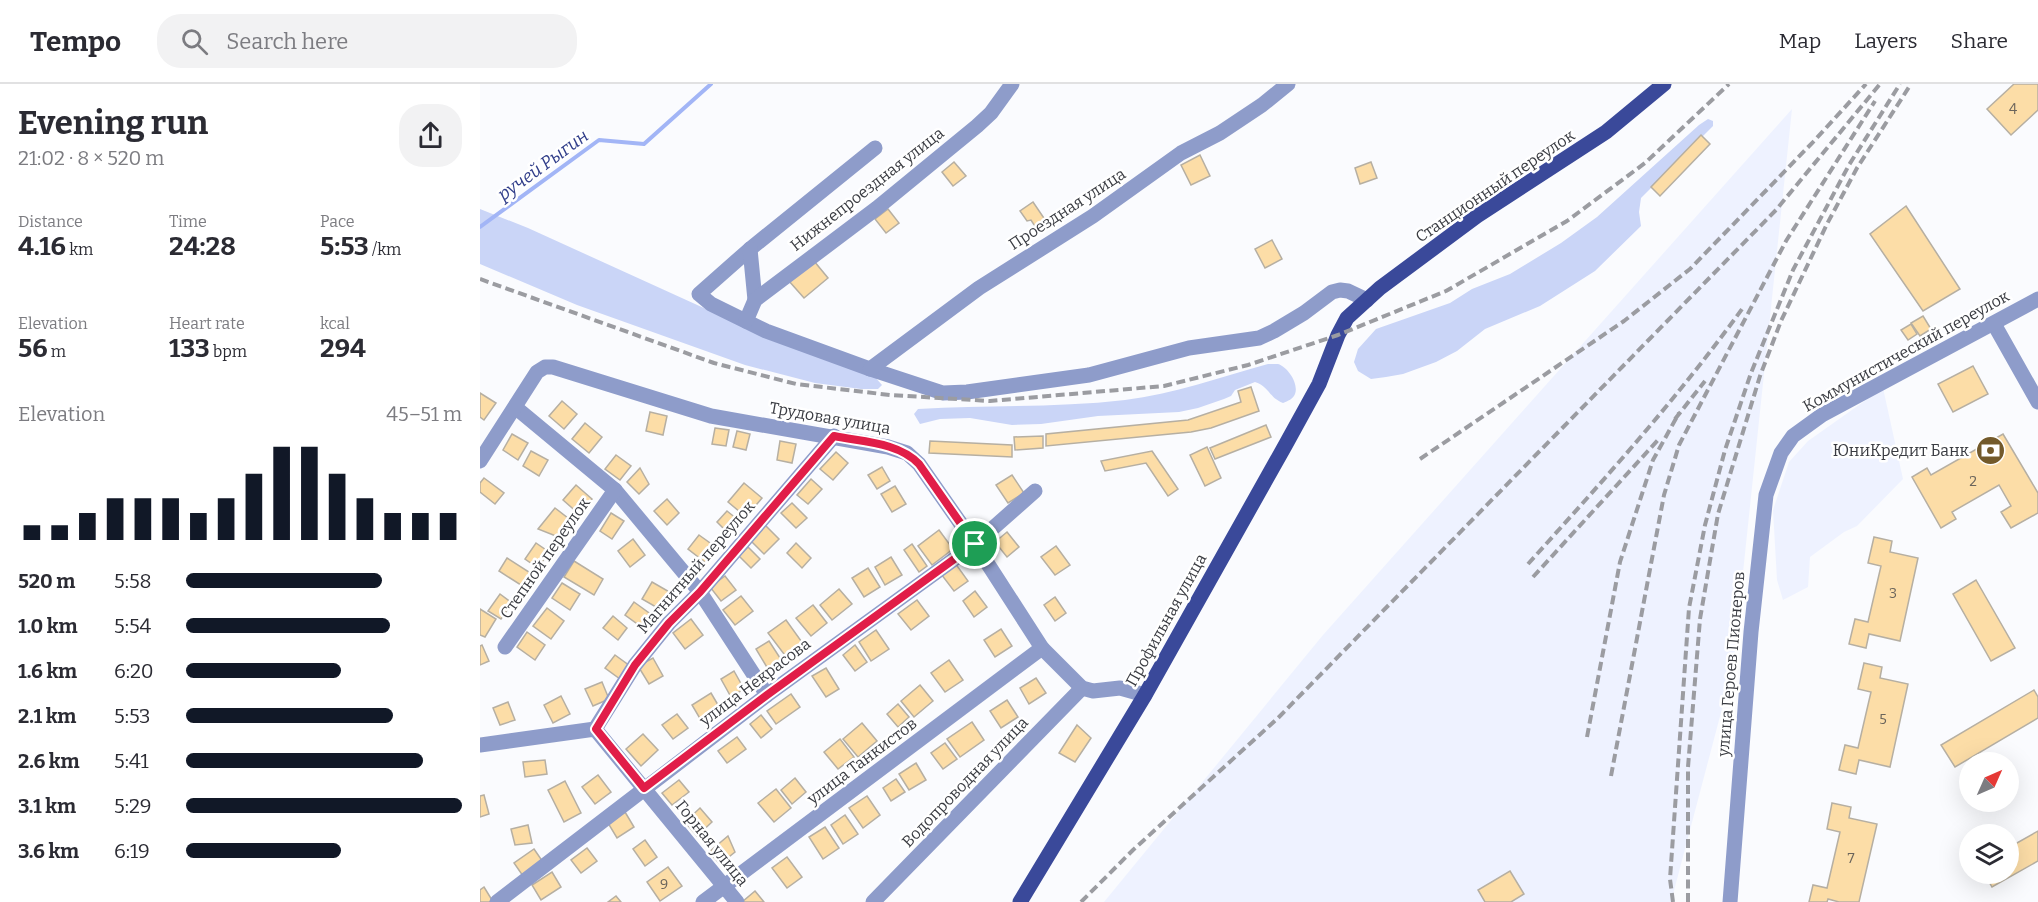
<!DOCTYPE html>
<meta charset="utf-8">
<style>
:root{--surface:#fff;--page:#f2f2f3;--text:#2b2b33;--muted:#7c7c81;--line:#e1e1e2;--accent:#111827}
body{margin:0;font-family:Bitter,serif;background:var(--page);color:var(--text);height:100vh;display:flex;flex-direction:column;font-size:22px;white-space:nowrap}
*{box-sizing:border-box;margin:0}
p{font-size:20px;color:var(--muted)}
.icon{flex:none;width:33px;height:33px;fill:none;stroke:currentColor;stroke-width:2;stroke-linecap:round;stroke-linejoin:round}
.map{position:relative;flex:1;overflow:hidden}
.panel{display:flex;flex-direction:column;background:var(--surface);width:480px}
.panel>*{flex:none}
.needle{width:39px;rotate:45deg}
.fabs{position:absolute;left:1479px;top:668px;display:grid;gap:12px}
.fabs a{display:grid;place-items:center;width:60px;height:60px;border-radius:50%;background:var(--surface);box-shadow:0 6px 24px #0002;font-size:30px}
.pin{position:absolute;display:grid;place-items:center;width:51px;height:51px;color:#fff;margin:-26px;border:3px solid #fff;border-radius:50%;box-shadow:0 2px 6px #0007}
.round{display:grid;place-items:center;flex:none;width:63px;height:63px;border-radius:24px;background:var(--page)}
.summary{display:flex;align-items:center;justify-content:space-between;height:102px;padding:0 18px}
h1{font-size:33px;font-weight:700;line-height:45px}
.stats{display:grid;grid-template-columns:repeat(3,1fr);gap:9px;height:102px;padding:6px 18px}
.stats div{display:grid;align-content:center}
.stats b{font-size:26px;font-weight:700}
.stats small{font-size:16px;font-weight:400}
.stats p{font-size:16px}
.chart{height:168px;padding:12px 18px}
.chart p{display:flex;justify-content:space-between}
.chart svg{width:100%;height:108px;margin-top:6px;stroke:var(--accent);stroke-width:6}
ul{padding:0 18px;list-style:none;font-size:20px}
li{display:grid;grid-template-columns:96px 72px 1fr;align-items:center;height:45px}
li i{height:15px;border-radius:8px;background:var(--accent)}
header{display:flex;align-items:center;gap:36px;box-sizing:border-box;height:84px;padding:0 30px;background:var(--surface);border-bottom:2px solid var(--line)}
header strong{font-size:28px}
nav{display:flex;gap:33px;margin-inline-start:auto;font-size:21px}
.search{width:420px;height:54px;background:var(--page);display:flex;align-items:center;gap:15px;box-sizing:border-box;padding:0 21px;border-radius:24px;color:var(--muted);font-size:22px}
main{display:flex;flex:1;min-height:0}
.map>svg:first-child{display:block}
.built{fill:#eef2ff}
.green{fill:#cad5f7}
.lines{fill:none;stroke-linecap:round;stroke-linejoin:round}
.stream{stroke:#a2b5f6;stroke-width:4}
.building{fill:#fcdda7;stroke:#b6afa2;stroke-width:1.5}
.minor{stroke:#8e9cca;stroke-width:15}
.major{stroke:#3a499a;stroke-width:15}
.rail{stroke:#9b9ca1;stroke-width:4;stroke-dasharray:9 4.5;stroke-linecap:butt}
.route-casing{stroke:#fff;stroke-width:12}
.route{stroke:#e11d48;stroke-width:8}
.labels{text-anchor:middle;dominant-baseline:central;stroke-width:5;stroke-linejoin:round;paint-order:stroke}
.number-label{font-size:14px;fill:#6a645b}
.street-label{font-size:16px;fill:#3a3c42;stroke:#fff}
.poi-label{font-size:16px;fill:#3a3c42;stroke:#fff;text-anchor:end}
.water-label{font-size:18px;font-style:italic;fill:#313e8a;stroke:#fff}
</style>
<header>
<strong>Tempo</strong>
<div class="search"><svg class="icon" aria-label="search" viewBox="0 0 24 24"><circle cx="10" cy="10" r="6"/><path d="M15 15l6 6"/></svg>Search here</div>
<nav><a>Map</a><a>Layers</a><a>Share</a></nav>
</header>
<main>
<section class="panel">
<div class="summary"><div><h1>Evening run</h1><p>21:02 · 8 × 520 m</p></div><a class="round"><svg class="icon" aria-label="share" viewBox="0 0 24 24"><path d="M12 15V3M7 8l5-5 5 5M5 13v7h14v-7"/></svg></a></div>
<div class="stats">
<div><p>Distance</p><b>4.16<small> km</small></b></div>
<div><p>Time</p><b>24:28</b></div>
<div><p>Pace</p><b>5:53<small> /km</small></b></div>
</div>
<div class="stats">
<div><p>Elevation</p><b>56<small> m</small></b></div>
<div><p>Heart rate</p><b>133<small> bpm</small></b></div>
<div><p>kcal</p><b>294</b></div>
</div>
<div class="chart"><p><span>Elevation</span>45–51 m</p>
<svg viewBox="0 0 160 44" preserveAspectRatio="none"><path d="M5 44V38M15 44V38M25 44V33M35 44V27M45 44V27M55 44V27M65 44V33M75 44V27M85 44V17M95 44V6M105 44V6M115 44V17M125 44V27M135 44V33M145 44V33M155 44V33"/></svg>
</div>
<ul>
<li><b>520 m</b>5:58<i style="width:71%"></i></li>
<li><b>1.0 km</b>5:54<i style="width:74%"></i></li>
<li><b>1.6 km</b>6:20<i style="width:56%"></i></li>
<li><b>2.1 km</b>5:53<i style="width:75%"></i></li>
<li><b>2.6 km</b>5:41<i style="width:86%"></i></li>
<li><b>3.1 km</b>5:29<i style="width:100%"></i></li>
<li><b>3.6 km</b>6:19<i style="width:56%"></i></li>
</ul>
</section>
<div class="map">
<svg width="1558" height="818" viewBox="0 0 1558 818">
<rect width="100%" height="100%" fill="#fafbfe"/>
<g class="built">
<polygon points="1312,25 1253,583 1191,818 624,818 843,551"/>
<polygon points="1403,304 1423,395 1377,442 1364,448 1330,473 1328,503 1303,516 1297,496 1293,426 1309,378 1328,357"/>
</g>
<g class="green">
<polygon points="1228,35 1233,37 1233,42 1161,114 1159,128 1161,142 1115,187 1060,222 1005,245 977,267 956,278 923,290 906,293 891,295 878,287 874,278 878,265 896,245 970,219 992,205 1030,190 1081,159 1117,133 1219,41"/>
<polygon points="0,125 48,144 281,250 395,293 402,301 398,305 381,305 335,299 265,281 97,221 0,180"/>
<path d="M788,280C789,280 798,280 798,280C808,283 819,300 815,310C813,315 808,317 803,319C788,313 790,303 775,298L755,306L751,312L744,315L718,324L699,328L618,332L561,340L532,341L490,334L460,335L440,340L434,330L438,325C507,321 576,324 645,316C693,310 741,293 788,280Z"/>
</g>
<g class="lines">
<polyline class="stream" points="0,143 119,56 164,60 231,0"/>
</g>
<g class="building">
<polygon points="1534,0 1558,0 1558,26 1531,51 1507,25"/>
<polygon points="1221,51 1230,60 1180,112 1171,103"/>
<polygon points="720,71 730,92 711,101 701,81"/>
<polygon points="474,78 486,92 473,102 462,88"/>
<polygon points="891,78 897,94 880,100 875,84"/>
<polygon points="553,118 568,140 558,147 551,136 547,137 540,127"/>
<polygon points="1426,122 1480,205 1443,227 1390,150"/>
<polygon points="408,125 419,139 406,149 395,135"/>
<polygon points="792,156 802,175 785,184 775,165"/>
<polygon points="334,177 348,194 324,214 309,197"/>
<polygon points="1443,232 1451,245 1440,252 1431,239"/>
<polygon points="1431,240 1437,250 1428,256 1421,246"/>
<polygon points="1493,282 1508,310 1473,328 1458,300"/>
<polygon points="771,303 779,327 731,344 711,348 566,362 566,350 708,336 761,318 758,307"/>
<polygon points="0,309 16,319 4,336 0,333"/>
<polygon points="82,317 97,330 84,345 69,332"/>
<polygon points="170,328 187,332 183,351 166,347"/>
<polygon points="105,339 122,353 109,369 92,355"/>
<polygon points="786,341 791,353 735,375 730,364"/>
<polygon points="235,344 249,346 246,362 232,360"/>
<polygon points="257,347 270,350 266,366 253,363"/>
<polygon points="32,350 48,359 38,376 23,366"/>
<polygon points="1523,350 1558,409 1558,429 1531,444 1521,428 1531,422 1519,401 1472,428 1476,435 1461,444 1432,393 1447,384 1451,391"/>
<polygon points="563,352 563,364 535,366 534,353"/>
<polygon points="300,357 316,360 312,379 297,376"/>
<polygon points="450,357 532,361 532,373 449,369"/>
<polygon points="727,363 741,394 725,402 710,371"/>
<polygon points="51,367 68,376 59,392 43,382"/>
<polygon points="672,367 698,405 688,412 666,379 625,387 621,377"/>
<polygon points="356,368 368,379 353,396 340,385"/>
<polygon points="136,371 151,382 140,396 125,385"/>
<polygon points="402,383 410,397 397,405 388,391"/>
<polygon points="160,384 169,400 159,410 147,398"/>
<polygon points="532,391 544,409 528,419 516,401"/>
<polygon points="4,394 24,409 15,420 0,408 0,399"/>
<polygon points="331,395 342,405 328,420 317,411"/>
<polygon points="264,399 282,414 266,433 248,418"/>
<polygon points="96,401 112,415 99,430 83,416"/>
<polygon points="415,402 426,420 412,428 401,410"/>
<polygon points="187,415 199,429 187,441 174,427"/>
<polygon points="312,419 327,434 316,444 301,429"/>
<polygon points="75,424 93,438 81,454 58,445"/>
<polygon points="247,427 257,435 246,447 237,438"/>
<polygon points="131,429 144,437 132,455 120,447"/>
<polygon points="285,441 299,455 284,470 270,456"/>
<polygon points="459,446 473,465 452,481 438,462"/>
<polygon points="527,448 539,463 527,473 515,458"/>
<polygon points="219,451 237,464 226,479 208,465"/>
<polygon points="1394,453 1412,457 1410,468 1438,474 1420,557 1389,550 1386,564 1369,560 1375,535 1388,538 1401,482 1388,479"/>
<polygon points="153,455 165,471 150,483 138,467"/>
<polygon points="56,459 69,468 58,484 45,475"/>
<polygon points="316,459 331,474 322,484 307,469"/>
<polygon points="432,460 447,482 439,488 424,466"/>
<polygon points="576,462 590,481 575,491 561,473"/>
<polygon points="268,463 280,475 271,484 259,472"/>
<polygon points="411,473 422,491 405,501 395,483"/>
<polygon points="27,474 52,490 44,503 19,487"/>
<polygon points="94,477 123,495 114,511 84,493"/>
<polygon points="475,479 488,497 474,507 461,490"/>
<polygon points="388,484 400,503 384,513 372,494"/>
<polygon points="245,492 256,506 241,517 230,503"/>
<polygon points="1496,496 1535,564 1511,577 1473,510"/>
<polygon points="172,498 193,510 183,527 162,515"/>
<polygon points="82,499 100,510 90,526 72,514"/>
<polygon points="359,505 372,520 352,536 340,521"/>
<polygon points="495,507 507,523 494,533 483,517"/>
<polygon points="20,510 32,519 21,535 8,527"/>
<polygon points="261,512 273,527 255,541 243,526"/>
<polygon points="575,513 586,529 575,537 564,521"/>
<polygon points="437,516 449,532 431,546 418,530"/>
<polygon points="154,518 176,534 167,547 145,531"/>
<polygon points="333,521 347,539 331,552 316,534"/>
<polygon points="67,524 84,537 71,555 53,542"/>
<polygon points="0,525 16,535 5,553 0,551"/>
<polygon points="133,532 147,544 138,556 123,544"/>
<polygon points="211,535 223,551 205,565 193,549"/>
<polygon points="306,536 324,561 307,574 288,549"/>
<polygon points="521,545 532,562 515,573 504,556"/>
<polygon points="396,546 409,565 391,577 379,558"/>
<polygon points="47,548 65,561 55,576 37,563"/>
<polygon points="289,557 302,577 288,585 276,565"/>
<polygon points="2,561 9,577 0,581 0,562"/>
<polygon points="375,561 387,578 375,587 363,571"/>
<polygon points="135,571 150,582 140,595 125,584"/>
<polygon points="173,574 183,592 169,600 158,582"/>
<polygon points="469,576 483,596 465,608 451,589"/>
<polygon points="1384,579 1402,583 1400,594 1428,600 1410,683 1379,676 1376,690 1359,686 1365,661 1378,664 1391,608 1378,605"/>
<polygon points="346,584 359,605 346,613 332,592"/>
<polygon points="254,587 264,605 251,613 241,595"/>
<polygon points="556,594 566,609 549,620 540,604"/>
<polygon points="122,598 129,615 113,622 105,605"/>
<polygon points="440,601 453,617 434,633 421,617"/>
<polygon points="1554,606 1558,613 1558,634 1475,683 1461,661"/>
<polygon points="231,609 241,626 222,638 212,621"/>
<polygon points="311,610 320,623 296,640 287,627"/>
<polygon points="81,612 90,630 73,639 64,621"/>
<polygon points="527,616 538,633 521,644 510,627"/>
<polygon points="28,618 35,636 20,641 13,624"/>
<polygon points="418,620 429,633 418,643 407,630"/>
<polygon points="197,630 208,644 193,655 182,641"/>
<polygon points="281,631 292,645 281,654 270,640"/>
<polygon points="492,638 504,656 480,673 467,655"/>
<polygon points="382,639 397,657 378,673 363,655"/>
<polygon points="597,641 611,654 595,678 579,669"/>
<polygon points="163,650 178,666 161,682 146,665"/>
<polygon points="257,653 266,665 247,679 238,667"/>
<polygon points="360,655 374,673 358,685 344,668"/>
<polygon points="465,659 477,675 463,685 451,669"/>
<polygon points="65,676 67,690 45,693 43,678"/>
<polygon points="436,679 446,696 429,706 419,690"/>
<polygon points="118,691 131,708 115,720 102,703"/>
<polygon points="315,694 326,708 312,720 301,706"/>
<polygon points="416,695 425,708 411,717 403,704"/>
<polygon points="199,696 209,708 192,721 182,709"/>
<polygon points="85,697 101,729 84,738 68,706"/>
<polygon points="296,705 311,724 294,738 278,719"/>
<polygon points="4,711 9,730 0,733 0,712"/>
<polygon points="387,712 400,731 383,744 369,724"/>
<polygon points="1352,719 1371,723 1369,734 1397,740 1379,818 1359,818 1348,815 1347,818 1329,818 1333,801 1347,804 1360,748 1347,745"/>
<polygon points="220,724 232,738 217,752 205,738"/>
<polygon points="145,728 154,743 137,754 128,739"/>
<polygon points="365,731 378,750 363,760 351,741"/>
<polygon points="48,741 52,759 35,761 31,745"/>
<polygon points="345,743 359,764 343,775 329,753"/>
<polygon points="1558,747 1558,777 1512,803 1504,789 1528,789 1528,764"/>
<polygon points="248,752 255,768 240,780 229,768"/>
<polygon points="165,756 177,773 165,782 153,765"/>
<polygon points="107,764 117,777 101,789 91,776"/>
<polygon points="54,765 63,778 43,792 34,779"/>
<polygon points="307,773 322,793 307,804 292,784"/>
<polygon points="188,783 202,802 180,817 167,798"/>
<polygon points="1030,787 1044,810 1031,818 1005,818 998,806"/>
<polygon points="72,788 81,803 61,816 52,801"/>
<polygon points="4,803 12,816 9,818 0,818 0,806"/>
<polygon points="275,807 284,818 262,818"/>
<polygon points="136,812 141,818 128,818"/>
</g>
<g class="lines">
<g class="minor">
<polyline points="395,64 270,165 219,210 231,220 286,247 390,285 463,309 487,308 609,291 709,264 779,254 794,247 824,229 852,208 860,206 868,207 887,216"/>
<polyline points="270,165 275,216"/>
<polyline points="266,237 275,216 397,124 497,42 511,29 532,0"/>
<polyline points="1514,240 1558,318"/>
<polyline points="390,285 499,204 613,132 701,69 740,49 782,21 808,0"/>
<polyline points="35,323 135,406 220,508 287,611"/>
<polyline points="0,377 57,288 65,283 73,283 231,332 408,363 427,369 439,380 495,460 562,564 602,604 613,607 640,604 665,611"/>
<polyline points="25,563 135,406"/>
<polyline points="115,645 155,581 189,539 220,508 354,352"/>
<polyline points="0,661 115,645 257,818"/>
<polyline points="17,818 287,611 495,460 555,407"/>
<polyline points="223,818 562,564"/>
<polyline points="393,818 602,604"/>
<polyline points="1250,818 1271,548 1286,411 1301,369 1313,352 1342,331 1558,215"/>
</g>
<polyline class="major" points="540,818 665,611 806,360 839,300 858,251 867,234 900,204 997,132 1126,48 1184,0"/>
<g class="rail">
<polyline points="0,195 234,279 316,300 410,311 510,317 684,302 768,281 858,251 966,207 1087,137 1165,79 1249,0"/>
<polyline points="1195,335 1225,297"/>
<polyline points="940,375 1144,237 1210,185 1334,57 1386,0"/>
<path d="M1048,480C1122,398 1197,315 1262,225"/>
<polyline points="1053,493 1178,356"/>
<polyline points="1107,653 1140,478 1173,376 1199,329"/>
<polyline points="1131,692 1184,411 1199,361 1306,157 1395,17"/>
<polyline points="601,818 653,766 798,634 1296,126 1400,0"/>
<polyline points="1193,818 1190,795 1209,524 1225,441 1245,366 1271,289 1313,186 1369,81 1420,0"/>
<polyline points="1208,818 1208,683 1220,535 1238,430 1280,292 1301,237 1347,140 1377,84 1431,0"/>
</g>
</g>
<g class="lines">
<defs>
<path id="route" d="M354,352C382,358 418,358 439,380L495,460L287,611L164,704L116,645L155,581L189,539L220,508Z"/>
</defs>
<use href="#route" class="route-casing"/>
<use href="#route" class="route"/>
</g>
<defs>
<symbol id="bank-disc" viewBox="-11 -11 22 22"><circle r="9.5" fill="#735a2b" stroke="#fff"/><path d="M-6-4H6V4H-6ZM0-2.3a2.3 2.3 0 1 0 0 4.6a2.3 2.3 0 1 0 0-4.6Z" fill="#fff"/></symbol>
</defs>
<g fill-rule="evenodd">
<use href="#bank-disc" x="1494" y="350" width="33" height="33"/>
</g>
<g class="labels">
<g class="number-label">
<text x="1533" y="25">4</text>
<text x="1493" y="397">2</text>
<text x="1413" y="509">3</text>
<text x="1403" y="635">5</text>
<text x="1371" y="774">7</text>
<text x="184" y="800">9</text>
</g>
<g class="street-label">
<text transform="translate(1015 102) rotate(-34)">Станционный переулок</text>
<text transform="translate(387 105) rotate(-38)">Нижнепроездная улица</text>
<text transform="translate(587 125) rotate(-33)">Проездная улица</text>
<text transform="translate(1426 267) rotate(-29)">Коммунистический переулок</text>
<text transform="translate(350 334) rotate(10)">Трудовая улица</text>
<text transform="translate(65 474) rotate(-55)">Степной переулок</text>
<text transform="translate(216 483) rotate(-49)">Магнитный переулок</text>
<text transform="translate(686 536) rotate(-61)">Профильная улица</text>
<text transform="translate(1251 580) rotate(-85)">улица Героев Пионеров</text>
<text transform="translate(275 598) rotate(-37)">улица Некрасова</text>
<text transform="translate(382 677) rotate(-37)">улица Танкистов</text>
<text transform="translate(485 698) rotate(-46)">Водопроводная улица</text>
<text transform="translate(232 759) rotate(51)">Горная улица</text>
</g>
<g class="poi-label">
<text x="1489" y="366">ЮниКредит Банк</text>
</g>
<g class="water-label">
<text transform="translate(63 81) rotate(-36)">ручей Рыгин</text>
</g>
</g>
</svg>
<div class="fabs">
<a><svg class="needle" viewBox="-14 -14 28 28"><path d="M0-13l5 13h-10z" fill="#e53935"/><path d="M0 13l5-13h-10z" fill="#7c7c81"/></svg></a>
<a><svg class="icon" aria-label="layers" viewBox="0 0 24 24"><path d="M12 4l9 5-9 5-9-5zM3 14l9 5 9-5"/></svg></a>
</div>
<div class="pin" style="left:495px;top:460px;background:#1e9e55"><svg class="icon" aria-label="arrive" viewBox="0 0 24 24"><path d="M6 21V4h12l-3 4 3 4H6"/></svg></div>
</div>
</main>
